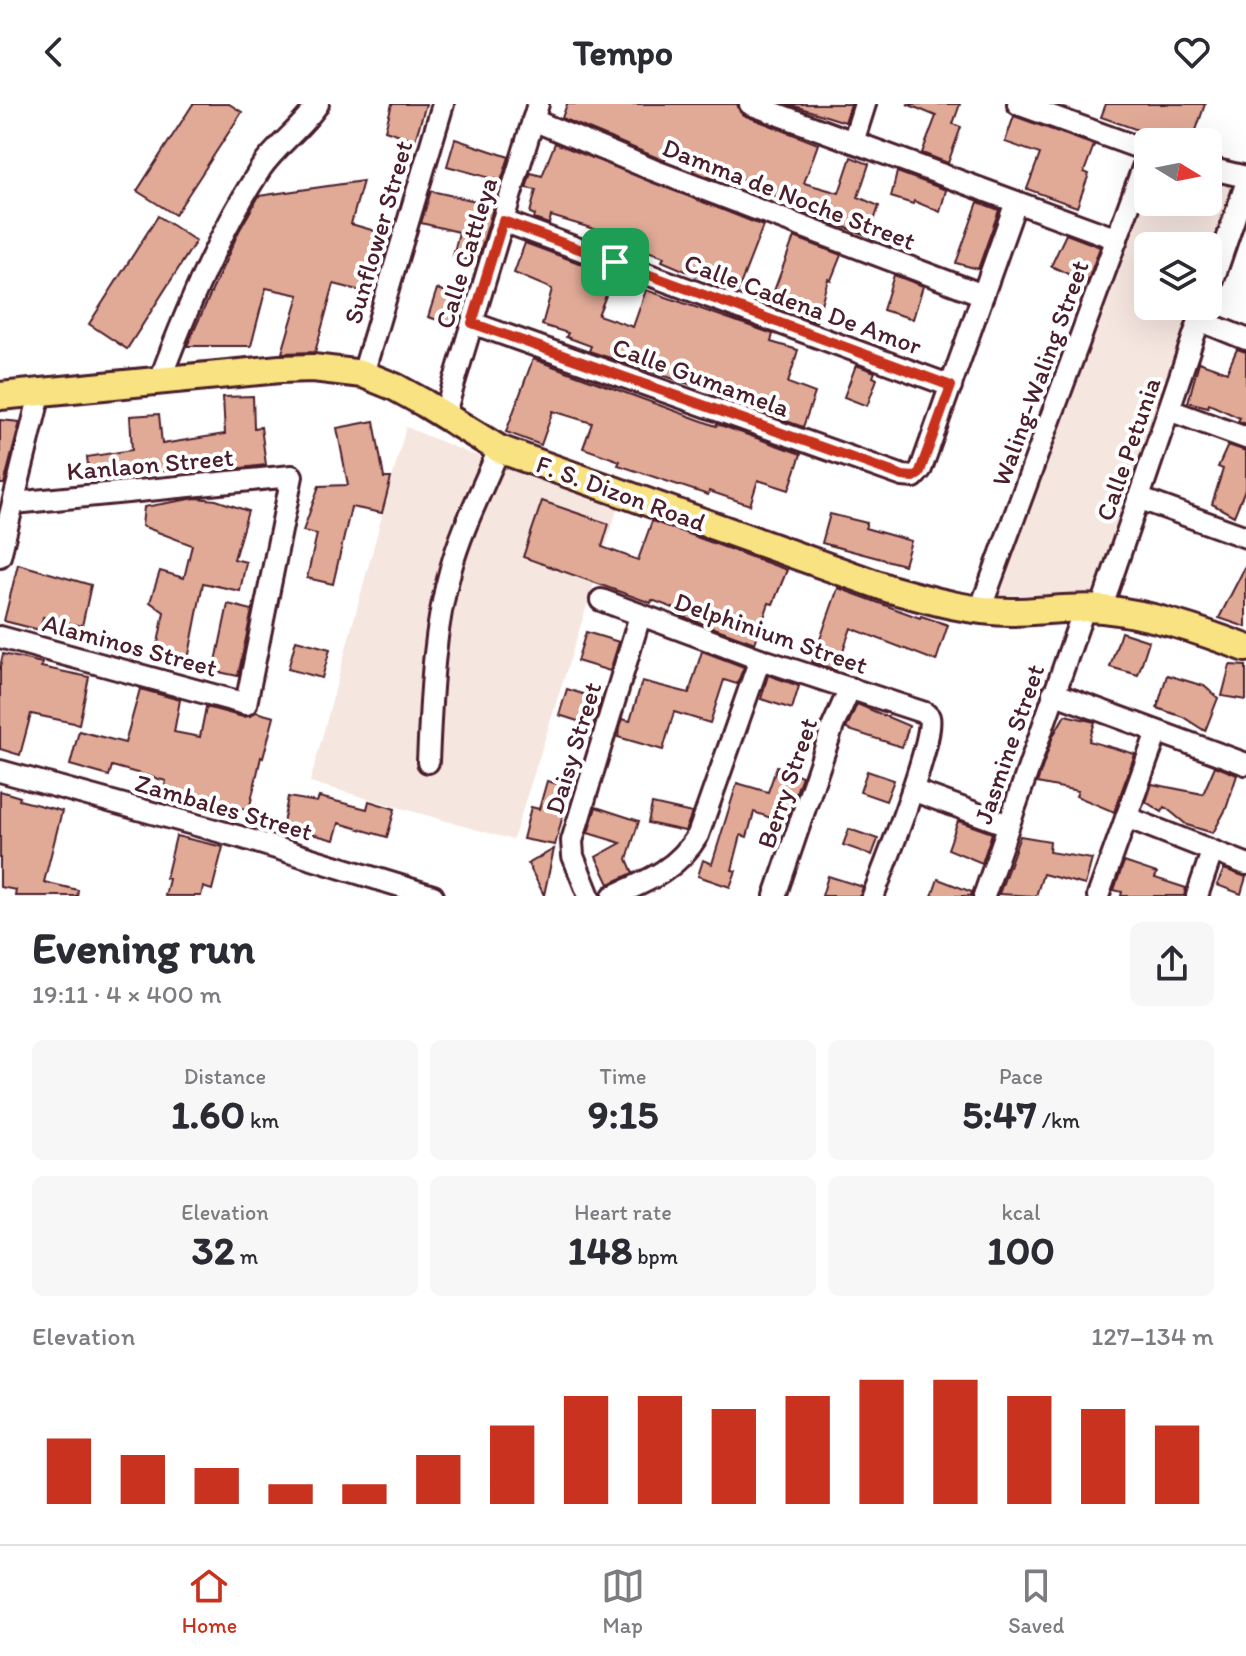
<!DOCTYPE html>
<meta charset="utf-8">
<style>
:root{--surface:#fff;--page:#f7f7f7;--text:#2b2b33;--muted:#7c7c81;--line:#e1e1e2;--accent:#c8321e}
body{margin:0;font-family:Itim,sans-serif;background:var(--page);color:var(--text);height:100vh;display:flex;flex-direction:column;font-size:30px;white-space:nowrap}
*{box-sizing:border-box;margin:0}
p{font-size:26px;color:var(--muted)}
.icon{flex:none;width:44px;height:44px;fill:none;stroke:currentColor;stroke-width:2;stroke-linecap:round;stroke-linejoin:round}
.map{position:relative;height:792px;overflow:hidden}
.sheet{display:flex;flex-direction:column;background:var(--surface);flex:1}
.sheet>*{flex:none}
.needle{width:52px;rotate:100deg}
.controls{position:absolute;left:1134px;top:24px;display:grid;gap:16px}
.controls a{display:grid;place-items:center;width:88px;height:88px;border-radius:12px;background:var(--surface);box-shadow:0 8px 32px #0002;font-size:40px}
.pin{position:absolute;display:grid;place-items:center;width:68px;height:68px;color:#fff;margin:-34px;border-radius:16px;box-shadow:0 4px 12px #0006}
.round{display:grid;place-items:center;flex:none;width:84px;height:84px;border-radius:12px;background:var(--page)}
.overview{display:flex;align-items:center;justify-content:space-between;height:136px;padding:0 32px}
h1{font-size:44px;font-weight:800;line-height:60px}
.figures{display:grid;grid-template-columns:repeat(3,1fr);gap:12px;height:136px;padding:8px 32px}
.figures div{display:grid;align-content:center;border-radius:12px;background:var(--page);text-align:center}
.figures b{font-size:40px;font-weight:800}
.figures small{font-size:22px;font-weight:400}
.figures p{font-size:22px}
.chart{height:224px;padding:16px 32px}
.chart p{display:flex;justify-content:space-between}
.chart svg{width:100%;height:144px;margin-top:8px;stroke:var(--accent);stroke-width:6}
header{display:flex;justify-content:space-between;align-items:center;height:104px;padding:0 32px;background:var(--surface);font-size:36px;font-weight:800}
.tab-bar{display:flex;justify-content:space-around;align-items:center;height:112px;border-top:2px solid var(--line);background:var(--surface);font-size:22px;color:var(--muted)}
.tab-bar a{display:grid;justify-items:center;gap:4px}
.tab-bar .current{color:var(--accent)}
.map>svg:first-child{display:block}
.built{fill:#f6e6e0}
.building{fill:#e1aa97;stroke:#4a1f2b;stroke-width:2}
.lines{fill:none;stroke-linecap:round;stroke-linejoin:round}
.minor-casing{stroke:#4a1f2b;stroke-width:26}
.major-casing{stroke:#4a1f2b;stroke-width:32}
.minor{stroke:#fff;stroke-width:20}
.major{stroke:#f8e281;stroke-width:26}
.route-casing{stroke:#fff;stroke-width:16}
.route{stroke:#c8321e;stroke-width:10}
.labels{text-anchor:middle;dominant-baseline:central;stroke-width:8;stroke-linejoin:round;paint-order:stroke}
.street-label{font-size:26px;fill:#4a1f2b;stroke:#fff}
</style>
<header><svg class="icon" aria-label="back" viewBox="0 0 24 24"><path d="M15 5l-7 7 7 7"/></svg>Tempo<svg class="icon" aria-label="heart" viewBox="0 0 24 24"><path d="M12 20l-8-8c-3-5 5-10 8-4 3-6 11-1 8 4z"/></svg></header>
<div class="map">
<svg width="1246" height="792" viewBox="0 0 1246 792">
<rect width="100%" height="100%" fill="#fff"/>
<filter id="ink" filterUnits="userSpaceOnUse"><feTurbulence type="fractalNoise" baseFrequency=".0125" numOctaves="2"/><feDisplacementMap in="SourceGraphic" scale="16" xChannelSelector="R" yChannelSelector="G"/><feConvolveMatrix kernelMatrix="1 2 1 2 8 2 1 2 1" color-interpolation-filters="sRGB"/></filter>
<g filter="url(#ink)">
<g class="built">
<polygon points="1208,74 1237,83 1208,167 1208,142 1148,142 1148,202 1196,202 1095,488 999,492 1148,87 1148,98 1208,98"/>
<polygon points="406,323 466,348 618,403 513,736 310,678"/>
</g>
<g class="building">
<polygon points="193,0 229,0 242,8 175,111 137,87"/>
<polygon points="392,0 426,0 415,36 385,26"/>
<polygon points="567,0 737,0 740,8 746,12 818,40 804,79 839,89 851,53 869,60 858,93 879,102 869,132 804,109 806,102 748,84 750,78 718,68 716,76 693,67 695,60 667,50 665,57 562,14"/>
<polygon points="788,0 851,0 845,18"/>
<polygon points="907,0 960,0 953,20 961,23 948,59 922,49 936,12"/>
<polygon points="1106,0 1205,0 1192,38 1172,38 1101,13"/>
<polygon points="1014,12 1094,41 1084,68 1089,70 1077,103 1027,85 1040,50 1005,38"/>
<polygon points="455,35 509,53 501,77 447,62"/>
<polygon points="555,39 763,122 737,189 662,157 664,153 613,134 614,131 551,112 549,120 534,115 535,111 530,109 536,86 526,84 531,69 542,72"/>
<polygon points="897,68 946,86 940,108 914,97 913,100 891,93"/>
<polygon points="363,77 351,120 389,131 381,163 373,190 334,180 315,248 282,249 299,191 266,184 251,242 187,242 239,127 259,92"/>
<polygon points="431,87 494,101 477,158 453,152 459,128 421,119"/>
<polygon points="978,98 999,106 978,165 956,159"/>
<polygon points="158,112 196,137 127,245 89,220"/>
<polygon points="1066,130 1100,143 1087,179 1051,162"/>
<polygon points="794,133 841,151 831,176 828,175 816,218 797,211 798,206 771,195"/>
<polygon points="525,139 614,172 598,211 633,223 646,186 773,230 771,238 798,246 788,279 815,289 803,323 725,295 727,290 694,276 692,281 589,247 591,242 566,233 568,229 542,221 552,185 514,169"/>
<polygon points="894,171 923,182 913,215 883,206"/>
<polygon points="437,185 466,195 458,222 428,213"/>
<polygon points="1237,245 1246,248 1246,320 1238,317 1240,314 1209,300 1208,303 1188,298 1199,258 1227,268"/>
<polygon points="533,255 716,322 717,320 801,350 789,386 758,376 750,401 709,387 708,391 618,361 620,357 583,344 592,319 553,307 541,341 506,328"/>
<polygon points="856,261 875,268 873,273 877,275 867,302 844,293"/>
<polygon points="253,292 254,324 261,323 266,361 233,365 232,355 159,368 118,371 118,374 90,378 87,353 132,346 130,312 159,310 162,340 225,330 223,293"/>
<polygon points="0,316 20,318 4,380 0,380"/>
<polygon points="374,317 384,374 391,374 382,409 351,403 333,480 307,474 317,430 303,427 319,382 348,381 337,324"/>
<polygon points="1228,341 1246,347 1246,383 1234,412 1212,400 1223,365 1218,363"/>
<polygon points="196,394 216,396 248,407 234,455 246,458 240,487 203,479 187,561 155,555 164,508 150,498 160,467 184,474 192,441 142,422 144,403"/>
<polygon points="542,397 609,420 602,443 638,456 652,417 787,466 773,500 769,499 755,539 682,512 684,508 652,496 651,499 523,453"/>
<polygon points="830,410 867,419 865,424 911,437 904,461 822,439"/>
<polygon points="18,460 91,481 82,522 43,513 40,526 4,517"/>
<polygon points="1246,461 1246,523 1219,514"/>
<polygon points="838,484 920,514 921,512 948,521 936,557 851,524 836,566 812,558"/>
<polygon points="228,500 252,506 238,572 214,567"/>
<polygon points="586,528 619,538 610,567 577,557"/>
<polygon points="1121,528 1149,537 1138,571 1110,563"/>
<polygon points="296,536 330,545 322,574 288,565"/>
<polygon points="702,547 744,563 737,580 724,576 710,619 674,608 663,646 618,633 622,615 630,617 642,577 689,589"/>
<polygon points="3,550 42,559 41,563 89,573 79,620 31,610 20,651 0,645 0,563"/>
<polygon points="1230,561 1246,562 1246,596 1222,592"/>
<polygon points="768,571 799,582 792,605 761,595"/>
<polygon points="1167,571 1204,582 1218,594 1205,627 1183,613 1157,604"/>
<polygon points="140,585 180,596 174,628 200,633 206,603 243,613 250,612 256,608 274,613 263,654 261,653 249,706 164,684 166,677 112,662 109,672 70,661 79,627 125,639"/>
<polygon points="567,585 601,596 593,622 559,611"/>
<polygon points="857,600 909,622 902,643 846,625"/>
<polygon points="1065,611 1095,618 1089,637 1135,650 1114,708 1076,692 1078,687 1037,679 1053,632"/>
<polygon points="777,662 802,672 785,719 754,708 747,733 741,731 732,766 736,767 730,783 698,772 703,756 712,760 737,679 768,688"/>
<polygon points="1215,662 1237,671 1226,705 1213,729 1187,721 1165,703 1162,708 1146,698 1152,680 1203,690"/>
<polygon points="867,667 894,676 886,697 860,688"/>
<polygon points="547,677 566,682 558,710 563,711 555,741 523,735 531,703 539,705"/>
<polygon points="0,687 20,693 19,696 62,707 44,778 78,786 77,792 15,792 16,786 0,783"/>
<polygon points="288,693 317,698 319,693 367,705 369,697 395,705 387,733 339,719 334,736 297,726 295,733 281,730"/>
<polygon points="652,700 692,709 685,727 648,719"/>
<polygon points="596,703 639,717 627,755 633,769 609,780 596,753 621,739 588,729"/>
<polygon points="958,717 992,729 982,759 948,745"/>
<polygon points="849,725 878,735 872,751 843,741"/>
<polygon points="176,732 223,743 212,786 203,783 201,792 165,792 169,775 166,774"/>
<polygon points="1020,732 1050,737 1049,748 1092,755 1085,781 1043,770 1036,792 999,790"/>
<polygon points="554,745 544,791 528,760"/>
<polygon points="1124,758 1157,769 1155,774 1186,784 1184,792 1121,792 1122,788 1114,786"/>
<polygon points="1224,765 1246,773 1241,790 1217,781"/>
<polygon points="828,772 863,783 860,792 822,792"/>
<polygon points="938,775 972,788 971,792 932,792"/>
</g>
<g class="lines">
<defs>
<g id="minor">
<polyline points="750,0 1117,135"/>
<polyline points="1018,0 1148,47"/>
<polyline points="533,16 653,66 983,191"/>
<polyline points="853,38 865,0"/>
<polyline points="1208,64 1246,73"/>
<polyline points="503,117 951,282"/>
<polyline points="1208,191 1246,80"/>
<polyline points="1199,216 1246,235"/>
<polyline points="472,219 903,372 914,373 921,365 1016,98"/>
<polyline points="363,270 443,0"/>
<path d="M160,276C187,203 219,129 261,64C278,40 302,24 318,0"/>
<polyline points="1169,306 1246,334"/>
<polyline points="444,312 538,0"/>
<polyline points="1138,394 1246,433"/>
<polyline points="0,452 40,290"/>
<path d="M601,496L760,555L925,609L929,613C936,633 884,764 873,792"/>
<polyline points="1101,505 1204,202"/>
<polyline points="980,506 1148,50"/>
<polyline points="0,533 246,600 292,372 14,399"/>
<polyline points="1053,589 1246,660"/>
<path d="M428,658C431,593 433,527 451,464C462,424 483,384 499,345"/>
<polyline points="0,667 240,733 433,792"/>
<polyline points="912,686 1008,721"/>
<polyline points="1126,713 1246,760"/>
<polyline points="589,792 573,752 572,737 640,512"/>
<path d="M613,792C648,777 678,765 698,731L760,555"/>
<polyline points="775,792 833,622 850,584"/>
<polyline points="984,792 1084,505"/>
<polyline points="1098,792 1157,628"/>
<polyline points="1197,792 1212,748"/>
</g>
<path id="major" d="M0,292L280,265L313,264L363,270L395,283L424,299L499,345L890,485C930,496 970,508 1011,508C1041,508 1073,502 1103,505C1151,510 1201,527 1246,544"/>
</defs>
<use href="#minor" class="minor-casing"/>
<use href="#major" class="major-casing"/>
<use href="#minor" class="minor"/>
<use href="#major" class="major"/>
</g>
</g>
<g class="lines" filter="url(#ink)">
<defs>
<polygon id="route" points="503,117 951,282 919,370 914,373 903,372 472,219"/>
</defs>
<use href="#route" class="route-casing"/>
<use href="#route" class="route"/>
</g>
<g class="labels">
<g class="street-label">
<text transform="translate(789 90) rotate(21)">Damma de Noche Street</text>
<text transform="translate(378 128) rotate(-74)">Sunflower Street</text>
<text transform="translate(466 149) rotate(-73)">Calle Cattleya</text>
<text transform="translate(803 200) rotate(20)">Calle Cadena De Amor</text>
<text transform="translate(1040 269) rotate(-70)">Waling-Waling Street</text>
<text transform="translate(701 273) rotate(20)">Calle Gumamela</text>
<text transform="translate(1128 345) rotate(-71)">Calle Petunia</text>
<text transform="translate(150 360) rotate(-5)">Kanlaon Street</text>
<text transform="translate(621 389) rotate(20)">F. S. Dizon Road</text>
<text transform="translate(771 529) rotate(19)">Delphinium Street</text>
<text transform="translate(130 541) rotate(15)">Alaminos Street</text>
<text transform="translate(1009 640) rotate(-71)">Jasmine Street</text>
<text transform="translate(573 644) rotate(-73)">Daisy Street</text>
<text transform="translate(787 679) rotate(-71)">Berry Street</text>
<text transform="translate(224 703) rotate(16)">Zambales Street</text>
</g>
</g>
</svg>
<div class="controls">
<a><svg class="needle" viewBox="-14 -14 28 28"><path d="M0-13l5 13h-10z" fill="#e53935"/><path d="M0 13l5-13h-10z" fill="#7c7c81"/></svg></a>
<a><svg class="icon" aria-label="layers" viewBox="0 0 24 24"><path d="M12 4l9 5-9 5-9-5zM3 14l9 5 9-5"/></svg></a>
</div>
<div class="pin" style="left:615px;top:158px;background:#1e9e55"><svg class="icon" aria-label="arrive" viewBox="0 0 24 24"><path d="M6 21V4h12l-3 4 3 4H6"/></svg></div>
</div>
<section class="sheet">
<div class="overview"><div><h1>Evening run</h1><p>19:11 · 4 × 400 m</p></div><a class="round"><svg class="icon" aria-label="share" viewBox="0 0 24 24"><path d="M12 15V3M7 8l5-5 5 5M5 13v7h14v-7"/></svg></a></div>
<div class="figures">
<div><p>Distance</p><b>1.60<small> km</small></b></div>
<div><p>Time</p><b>9:15</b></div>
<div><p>Pace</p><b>5:47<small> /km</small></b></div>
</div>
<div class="figures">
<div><p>Elevation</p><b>32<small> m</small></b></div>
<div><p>Heart rate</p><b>148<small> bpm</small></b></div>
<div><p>kcal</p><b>100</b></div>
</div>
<div class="chart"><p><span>Elevation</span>127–134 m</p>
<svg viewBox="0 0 160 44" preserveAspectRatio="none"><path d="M5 44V24M15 44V29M25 44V33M35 44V38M45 44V38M55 44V29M65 44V20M75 44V11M85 44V11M95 44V15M105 44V11M115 44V6M125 44V6M135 44V11M145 44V15M155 44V20"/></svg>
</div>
</section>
<nav class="tab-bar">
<a class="current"><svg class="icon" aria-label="home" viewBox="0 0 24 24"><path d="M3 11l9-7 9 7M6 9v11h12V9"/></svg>Home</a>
<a><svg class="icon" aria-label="map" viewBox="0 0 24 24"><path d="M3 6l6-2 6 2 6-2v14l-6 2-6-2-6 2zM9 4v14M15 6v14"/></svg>Map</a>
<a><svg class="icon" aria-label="saved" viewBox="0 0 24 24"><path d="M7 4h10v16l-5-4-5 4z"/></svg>Saved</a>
</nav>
